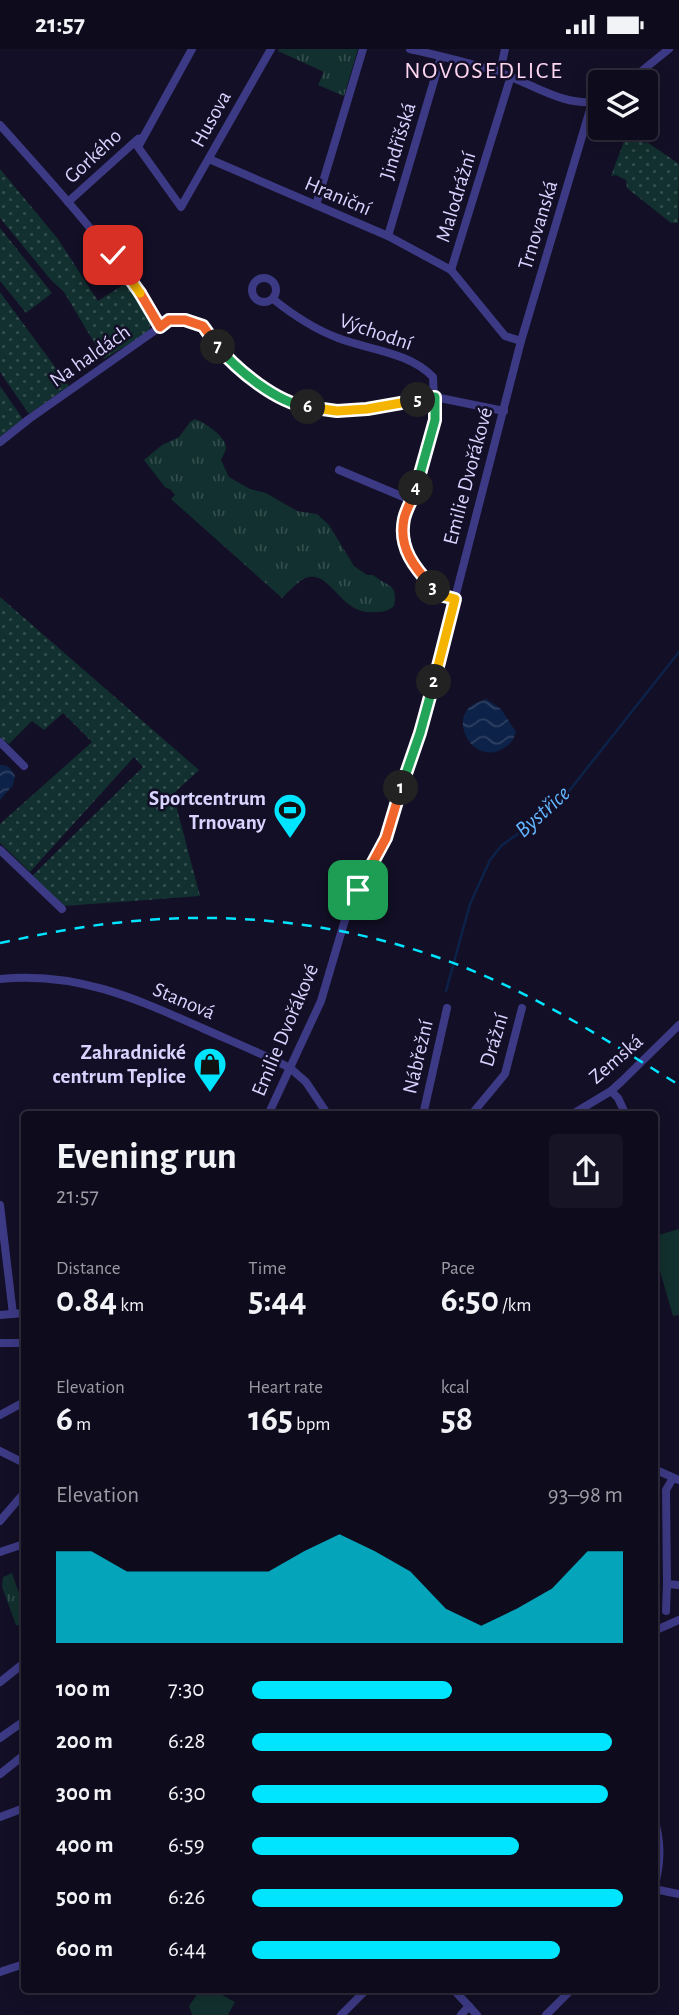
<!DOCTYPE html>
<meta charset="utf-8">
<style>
:root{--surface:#0e0b1c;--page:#171425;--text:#f1f3f6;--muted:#9b9ba3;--line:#2e2b3b;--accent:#00e5ff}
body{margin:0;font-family:"Alegreya Sans",sans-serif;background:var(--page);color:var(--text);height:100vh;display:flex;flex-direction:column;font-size:26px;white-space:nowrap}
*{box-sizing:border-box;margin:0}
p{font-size:23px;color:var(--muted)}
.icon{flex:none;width:38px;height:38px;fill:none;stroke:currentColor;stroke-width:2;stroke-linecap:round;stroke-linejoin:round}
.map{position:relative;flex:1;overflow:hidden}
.side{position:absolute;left:21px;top:1062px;width:637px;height:882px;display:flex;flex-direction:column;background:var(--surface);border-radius:7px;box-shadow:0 4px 18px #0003,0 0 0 2px var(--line)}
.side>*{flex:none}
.tools{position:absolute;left:588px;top:21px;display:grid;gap:14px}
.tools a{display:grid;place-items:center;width:70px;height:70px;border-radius:7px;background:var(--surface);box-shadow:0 4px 18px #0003,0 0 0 2px var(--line);font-size:35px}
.pin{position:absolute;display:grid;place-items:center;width:60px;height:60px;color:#fff;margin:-30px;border-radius:14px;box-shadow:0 4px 10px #0006}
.km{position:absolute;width:35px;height:35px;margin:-18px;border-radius:50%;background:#222;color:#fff;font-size:19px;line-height:35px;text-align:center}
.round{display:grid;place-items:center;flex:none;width:74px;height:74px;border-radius:7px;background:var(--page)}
.head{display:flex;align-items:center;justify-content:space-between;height:119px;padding:0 35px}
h1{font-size:38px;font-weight:700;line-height:52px}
.metrics{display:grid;grid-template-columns:repeat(3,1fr);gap:10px;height:119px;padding:7px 35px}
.metrics div{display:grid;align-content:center}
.metrics b{font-size:35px;font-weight:700}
.metrics small{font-size:19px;font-weight:400}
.metrics p{font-size:19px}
.chart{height:196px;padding:14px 35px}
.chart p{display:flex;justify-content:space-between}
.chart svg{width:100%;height:126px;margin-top:7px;fill:var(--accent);opacity:.7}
ul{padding:0 35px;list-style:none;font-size:23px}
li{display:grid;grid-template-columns:112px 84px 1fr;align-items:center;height:52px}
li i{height:18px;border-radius:9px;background:var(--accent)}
.status{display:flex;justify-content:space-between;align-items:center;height:49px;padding:0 35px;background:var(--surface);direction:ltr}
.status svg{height:19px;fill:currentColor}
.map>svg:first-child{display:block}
.grass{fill:url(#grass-tufts)}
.garden{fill:url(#garden-dots)}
.pitch{fill:#12302f}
.water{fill:url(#water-waves)}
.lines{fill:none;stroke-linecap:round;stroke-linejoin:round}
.stream{stroke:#0c2248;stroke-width:2.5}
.minor{stroke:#3d3a85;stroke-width:8}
.rail{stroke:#00e5ff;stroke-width:2.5;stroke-dasharray:10 9;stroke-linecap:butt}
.split-1-casing{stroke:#fff;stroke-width:14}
.split-2-casing{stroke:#fff;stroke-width:14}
.split-3-casing{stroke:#fff;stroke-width:14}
.split-4-casing{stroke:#fff;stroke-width:14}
.split-5-casing{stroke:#fff;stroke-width:14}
.split-6-casing{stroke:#fff;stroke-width:14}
.split-7-casing{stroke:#fff;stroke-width:14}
.split-8-casing{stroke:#fff;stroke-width:14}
.split-9-casing{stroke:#fff;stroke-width:14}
.split-1{stroke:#f0652b;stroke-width:9}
.split-2{stroke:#22a559;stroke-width:9}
.split-3{stroke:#f5b400;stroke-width:9}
.split-4{stroke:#f0652b;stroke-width:9}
.split-5{stroke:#22a559;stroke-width:9}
.split-6{stroke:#f5b400;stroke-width:9}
.split-7{stroke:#22a559;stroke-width:9}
.split-8{stroke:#f0652b;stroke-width:9}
.split-9{stroke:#f5b400;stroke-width:9}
.labels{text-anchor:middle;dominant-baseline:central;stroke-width:5;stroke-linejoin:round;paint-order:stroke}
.street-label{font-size:21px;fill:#d9d4ff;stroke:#130f26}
.poi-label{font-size:21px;font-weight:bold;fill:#d9d4ff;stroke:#130f26;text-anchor:end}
.water-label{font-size:23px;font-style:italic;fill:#62b6ff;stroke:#130f26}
.quarter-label{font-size:24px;letter-spacing:2px;fill:#ffd6f0;stroke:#130f26}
</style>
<div class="status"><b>21:57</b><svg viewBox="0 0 49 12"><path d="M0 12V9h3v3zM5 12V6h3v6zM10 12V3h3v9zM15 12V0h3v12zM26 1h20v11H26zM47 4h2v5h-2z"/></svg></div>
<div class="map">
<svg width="679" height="1966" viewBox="0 0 679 1966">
<defs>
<pattern id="grass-tufts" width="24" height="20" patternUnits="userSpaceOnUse" patternTransform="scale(1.75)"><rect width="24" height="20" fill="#12302f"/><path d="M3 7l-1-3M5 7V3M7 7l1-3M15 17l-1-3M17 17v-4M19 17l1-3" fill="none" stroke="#344d4e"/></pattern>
<pattern id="garden-dots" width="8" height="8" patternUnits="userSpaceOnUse" patternTransform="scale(1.75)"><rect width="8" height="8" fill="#12302f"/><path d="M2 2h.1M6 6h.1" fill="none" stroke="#344d4e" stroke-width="1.8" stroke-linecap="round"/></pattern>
<pattern id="water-waves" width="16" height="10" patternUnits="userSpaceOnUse" patternTransform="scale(1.75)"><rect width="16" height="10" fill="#0c2248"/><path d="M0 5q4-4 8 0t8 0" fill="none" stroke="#2f4163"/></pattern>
</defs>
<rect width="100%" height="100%" fill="#130f26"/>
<g class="grass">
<polygon points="279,0 358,0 344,47 318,36 324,23 278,2"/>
<path d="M195,370C204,373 227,388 226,399C226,401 222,409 221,411L229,428L250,440L266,444L297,462L317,465L329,476L354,517L367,526H373C389,539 398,534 394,557C387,563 382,563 373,563C342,566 330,522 308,528C298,531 289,543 282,549L171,450L175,446L171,441L165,438L144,411L162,396L179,388L190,373Z"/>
<polygon points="12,1524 24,1559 24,1577 16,1576 2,1538 3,1528"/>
</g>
<g class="garden">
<polygon points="626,87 645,94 647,93 679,115 678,174 671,174 627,139 626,131 616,126 611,127"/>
<polygon points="0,120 58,190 98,252 126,234 151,272 149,283 104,310 64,243 51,231 0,169"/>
<polygon points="0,179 52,244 26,264 0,232"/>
<polygon points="0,243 69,337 29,365 0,323"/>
<polygon points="0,337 23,370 0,388"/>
<polygon points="0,548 199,721 173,745 200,847 64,857 31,828 143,718 134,708 30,823 0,794 0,775 92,693 63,664 44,681 32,672 9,695 0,688"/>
</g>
<g class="pitch">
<polygon points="679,1180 679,1266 673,1267 655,1205 655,1187"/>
<polygon points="200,1941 213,1941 235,1953 228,1966 192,1966 189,1957"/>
</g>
<g class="water">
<path d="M486,650L501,660L516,683C513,693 508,698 498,702C471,712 451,672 471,657C475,654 481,652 486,650Z"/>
<path d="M0,716C8,716 11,719 15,727L13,736L0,751Z"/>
</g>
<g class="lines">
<polyline class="stream" points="446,942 470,855 490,811 502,796 525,780 569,742 679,603"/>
<g class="minor">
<polyline points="192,0 138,98 181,158 271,0"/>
<path d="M410,0C440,7 472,14 501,24C533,35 565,59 600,52"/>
<polyline points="500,23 505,0"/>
<polyline points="628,33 669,0"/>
<polyline points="591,62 600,72"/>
<path d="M0,76C58,141 116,203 160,278L29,370L0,393"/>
<polyline points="613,79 624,85"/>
<polyline points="209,110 388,187 451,221 505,287 521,292"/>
<polyline points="68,153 138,90 142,89"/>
<polyline points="316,156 363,0"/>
<polyline points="388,187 441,8"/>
<polyline points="451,221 511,27"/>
<circle cx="264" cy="241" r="12"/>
<path d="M273,250C293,266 314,280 338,289C369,301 409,303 433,328L435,371L413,452L404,468V494L413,517L434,540L444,547L455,550"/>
<polyline points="160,278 169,271 185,271 203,277 237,319 271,344 302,358 337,362 367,361 435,348 504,362"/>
<polyline points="339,421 413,452"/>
<polyline points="0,693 24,717"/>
<polyline points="0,801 62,860"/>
<path d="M0,930C75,922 135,949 202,979C231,992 261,1004 290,1019L306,1033L328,1066"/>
<polyline points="611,1042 618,1049 626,1066"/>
<polyline points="268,1066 321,952 344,874 358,841 386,788 406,721 420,685 521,292 592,54"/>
<polyline points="423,1066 447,959"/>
<polyline points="471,1066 505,1025 522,959"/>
<polyline points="571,1066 611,1042 622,1032 679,976"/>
<polyline points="654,1117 656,1119"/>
<polyline points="0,1156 13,1265"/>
<polyline points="0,1266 24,1264"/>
<polyline points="0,1294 24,1294"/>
<polyline points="0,1366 24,1353"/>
<polyline points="0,1402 24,1414"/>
<polyline points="654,1420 679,1431"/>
<polyline points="673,1429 666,1441 667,1535 679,1536"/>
<polyline points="0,1472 24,1444"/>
<polyline points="0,1503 24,1495"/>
<polyline points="666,1562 667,1535"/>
<polyline points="654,1582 679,1571"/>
<polyline points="0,1633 24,1614"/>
<polyline points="0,1689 24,1672"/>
<polyline points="0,1725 24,1706"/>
<polyline points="0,1768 24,1759"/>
<path d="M654,1770C662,1793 661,1815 654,1839"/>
<polyline points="654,1840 679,1845"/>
<polyline points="0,1923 24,1915"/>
<polyline points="454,1941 477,1966"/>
<polyline points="341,1966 366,1941"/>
<polyline points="461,1966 469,1957"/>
<polyline points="546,1966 571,1941"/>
</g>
<path class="rail" d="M0,894C38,886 76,878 115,874C244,859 376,877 494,931C559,960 619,999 679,1036"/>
</g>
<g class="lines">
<defs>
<polyline id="split-1" points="358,841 386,789 401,739"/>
<polyline id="split-2" points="401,739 420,684 434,633"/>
<polyline id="split-3" points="433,539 444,547 455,550 434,633"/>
<path id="split-4" d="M416,439C413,450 406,460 404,470C398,499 415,519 433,539"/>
<polyline id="split-5" points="416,439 435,371 435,348 418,351"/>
<polyline id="split-6" points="308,358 337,362 367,360 418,351"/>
<path id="split-7" d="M218,298C237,321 277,354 308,358"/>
<polyline id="split-8" points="140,244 160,278 169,271 185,271 203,277 218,298"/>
<polyline id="split-9" points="113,206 140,244"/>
</defs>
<use href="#split-1" class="split-1-casing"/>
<use href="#split-2" class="split-2-casing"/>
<use href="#split-3" class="split-3-casing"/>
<use href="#split-4" class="split-4-casing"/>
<use href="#split-5" class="split-5-casing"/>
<use href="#split-6" class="split-6-casing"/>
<use href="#split-7" class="split-7-casing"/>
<use href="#split-8" class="split-8-casing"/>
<use href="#split-9" class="split-9-casing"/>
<use href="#split-1" class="split-1"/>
<use href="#split-2" class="split-2"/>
<use href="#split-3" class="split-3"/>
<use href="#split-4" class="split-4"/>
<use href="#split-5" class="split-5"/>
<use href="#split-6" class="split-6"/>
<use href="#split-7" class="split-7"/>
<use href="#split-8" class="split-8"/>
<use href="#split-9" class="split-9"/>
</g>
<defs>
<symbol id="stadium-pin" viewBox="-11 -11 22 30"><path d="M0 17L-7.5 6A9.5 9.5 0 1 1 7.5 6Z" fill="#00e5ff" stroke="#130f26"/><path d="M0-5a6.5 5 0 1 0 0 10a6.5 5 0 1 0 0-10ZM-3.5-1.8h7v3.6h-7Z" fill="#111"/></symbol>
<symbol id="shop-pin" viewBox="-11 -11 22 30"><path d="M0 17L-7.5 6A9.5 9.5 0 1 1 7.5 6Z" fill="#00e5ff" stroke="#130f26"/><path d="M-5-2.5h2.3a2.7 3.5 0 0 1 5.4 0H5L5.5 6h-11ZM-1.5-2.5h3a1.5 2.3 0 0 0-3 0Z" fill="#111"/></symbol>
</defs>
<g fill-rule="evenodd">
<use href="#stadium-pin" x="271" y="742" width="38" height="52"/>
<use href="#shop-pin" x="191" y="996" width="38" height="52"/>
</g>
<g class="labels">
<g class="street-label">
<text transform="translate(211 70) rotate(-61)">Husova</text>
<text transform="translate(398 92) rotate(-73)">Jindřišská</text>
<text transform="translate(93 107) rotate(-43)">Gorkého</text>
<text transform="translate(338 147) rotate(23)">Hraniční</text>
<text transform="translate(456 148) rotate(-73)">Malodrážní</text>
<text transform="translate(538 176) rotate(-73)">Trnovanská</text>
<text transform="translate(376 283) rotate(19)">Východní</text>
<text transform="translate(90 307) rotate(-35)">Na haldách</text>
<text transform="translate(468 427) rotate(-75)">Emilie Dvořákové</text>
<text transform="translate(184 952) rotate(23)">Stanová</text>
<text transform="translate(285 981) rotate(-67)">Emilie Dvořákové</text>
<text transform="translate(494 991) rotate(-73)">Drážní</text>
<text transform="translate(418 1008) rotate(-77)">Nábřežní</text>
<text transform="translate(616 1010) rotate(-41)">Zemská</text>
</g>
<g class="poi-label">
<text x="266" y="749">Sportcentrum<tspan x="266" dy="24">Trnovany</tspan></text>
<text x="186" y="1003">Zahradnické<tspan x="186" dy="24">centrum Teplice</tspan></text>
</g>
<g class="water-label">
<text transform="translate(543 763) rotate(-42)">Bystřice</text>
</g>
<g class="quarter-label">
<text x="484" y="22">NOVOSEDLICE</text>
</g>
</g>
</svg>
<div class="tools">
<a><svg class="icon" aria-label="layers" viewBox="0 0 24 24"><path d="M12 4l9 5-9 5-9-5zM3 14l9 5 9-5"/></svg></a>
</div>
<div class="pin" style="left:358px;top:841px;background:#1e9e55"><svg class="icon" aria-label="arrive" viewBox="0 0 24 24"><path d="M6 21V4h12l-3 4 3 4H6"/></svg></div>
<div class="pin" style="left:113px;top:206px;background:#d93025"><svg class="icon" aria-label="check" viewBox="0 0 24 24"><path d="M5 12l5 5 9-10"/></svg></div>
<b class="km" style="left:401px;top:739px">1</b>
<b class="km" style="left:434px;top:633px">2</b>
<b class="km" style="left:433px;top:539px">3</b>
<b class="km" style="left:416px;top:439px">4</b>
<b class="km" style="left:418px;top:351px">5</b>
<b class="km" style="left:308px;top:358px">6</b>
<b class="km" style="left:218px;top:298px">7</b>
<section class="side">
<div class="head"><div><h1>Evening run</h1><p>21:57</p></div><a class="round"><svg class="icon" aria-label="share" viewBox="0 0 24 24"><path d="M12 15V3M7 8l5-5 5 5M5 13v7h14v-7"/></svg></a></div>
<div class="metrics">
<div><p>Distance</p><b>0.84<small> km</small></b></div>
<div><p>Time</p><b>5:44</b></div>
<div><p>Pace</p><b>6:50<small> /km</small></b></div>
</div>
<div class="metrics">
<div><p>Elevation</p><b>6<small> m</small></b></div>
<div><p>Heart rate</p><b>165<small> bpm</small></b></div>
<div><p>kcal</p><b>58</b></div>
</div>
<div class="chart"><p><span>Elevation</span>93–98 m</p>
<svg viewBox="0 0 160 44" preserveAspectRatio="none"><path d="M0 44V12L10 12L20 19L30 19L40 19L50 19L60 19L70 12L80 6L90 12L100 19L110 32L120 38L130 32L140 25L150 12L160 12V44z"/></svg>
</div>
<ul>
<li><b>100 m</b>7:30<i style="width:54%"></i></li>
<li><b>200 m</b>6:28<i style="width:97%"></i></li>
<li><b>300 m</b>6:30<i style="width:96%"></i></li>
<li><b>400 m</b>6:59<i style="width:72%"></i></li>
<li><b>500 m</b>6:26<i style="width:100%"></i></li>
<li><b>600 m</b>6:44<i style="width:83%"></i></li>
</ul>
</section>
</div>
